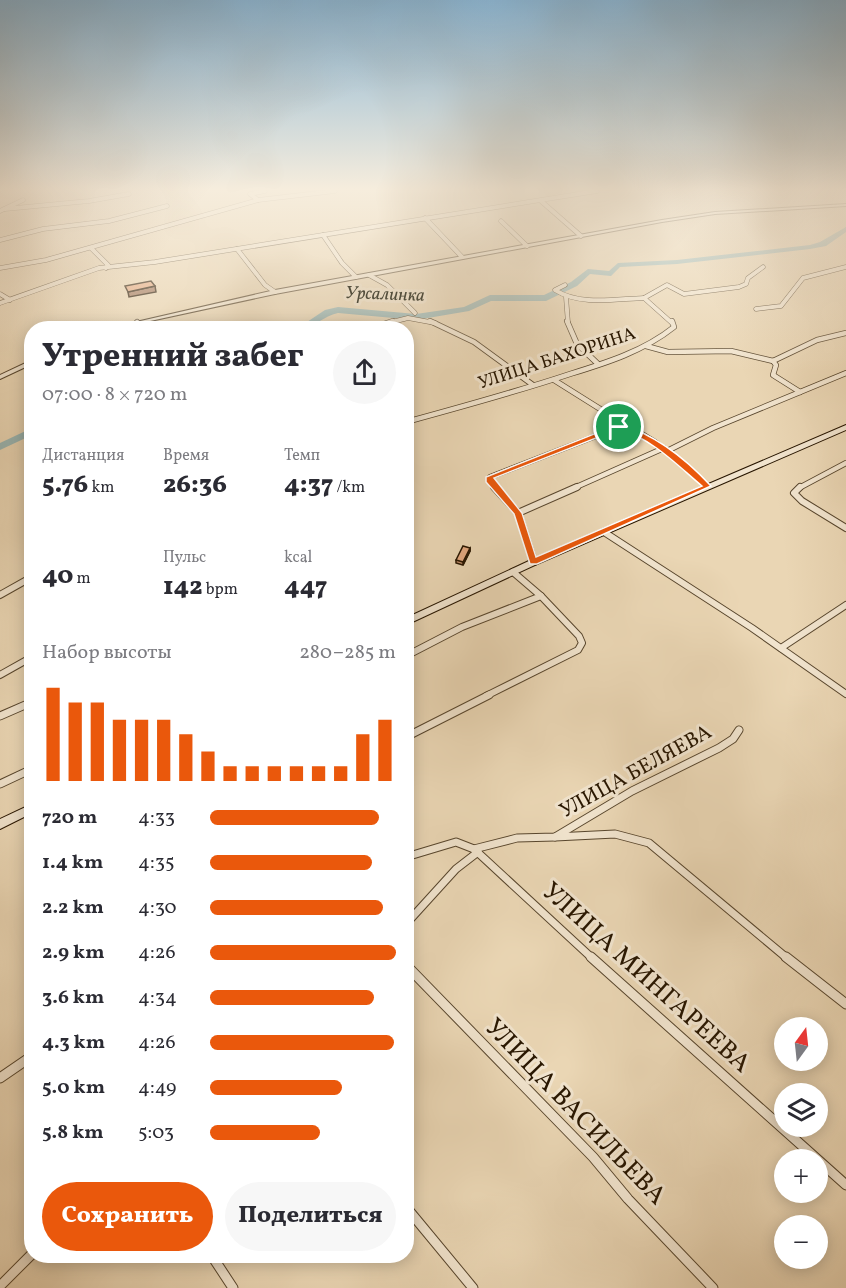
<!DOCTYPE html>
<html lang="ru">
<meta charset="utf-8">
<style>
:root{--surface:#fff;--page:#f7f7f7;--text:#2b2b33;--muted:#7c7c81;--accent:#ea580c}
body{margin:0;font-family:Vollkorn,serif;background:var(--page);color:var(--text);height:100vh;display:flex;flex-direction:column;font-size:22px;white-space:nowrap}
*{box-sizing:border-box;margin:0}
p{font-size:20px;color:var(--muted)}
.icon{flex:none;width:33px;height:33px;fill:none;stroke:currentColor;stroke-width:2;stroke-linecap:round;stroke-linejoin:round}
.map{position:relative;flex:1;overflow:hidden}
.panel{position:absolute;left:24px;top:321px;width:390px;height:942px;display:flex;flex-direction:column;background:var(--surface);border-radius:24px;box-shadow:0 3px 15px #0003}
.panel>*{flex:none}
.needle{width:39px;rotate:15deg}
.tools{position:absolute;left:774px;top:1017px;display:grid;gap:12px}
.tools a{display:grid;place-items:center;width:54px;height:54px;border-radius:50%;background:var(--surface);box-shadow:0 3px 15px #0003;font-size:30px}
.pin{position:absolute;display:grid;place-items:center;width:51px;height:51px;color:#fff;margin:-26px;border:3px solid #fff;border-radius:50%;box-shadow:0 2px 6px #0007}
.round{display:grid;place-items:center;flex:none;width:63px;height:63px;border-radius:32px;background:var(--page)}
.summary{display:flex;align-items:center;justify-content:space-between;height:102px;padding:0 18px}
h1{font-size:33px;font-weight:800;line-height:45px}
.figures{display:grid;grid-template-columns:repeat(3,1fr);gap:9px;height:102px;padding:6px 18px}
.figures div{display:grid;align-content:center}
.figures b{font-size:26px;font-weight:800}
.figures small{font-size:16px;font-weight:400}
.figures p{font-size:16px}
.chart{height:168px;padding:12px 18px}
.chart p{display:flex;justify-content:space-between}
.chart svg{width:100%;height:108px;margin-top:6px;stroke:var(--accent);stroke-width:6}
.primary-button{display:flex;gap:12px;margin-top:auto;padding:12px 18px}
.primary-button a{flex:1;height:69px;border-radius:36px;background:var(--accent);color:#fff;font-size:24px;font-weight:800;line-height:69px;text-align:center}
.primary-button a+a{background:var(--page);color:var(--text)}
ul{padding:0 18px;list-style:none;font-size:20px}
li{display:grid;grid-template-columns:96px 72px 1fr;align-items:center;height:45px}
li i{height:15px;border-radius:8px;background:var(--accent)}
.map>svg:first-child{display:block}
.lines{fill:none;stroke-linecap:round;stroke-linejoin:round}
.river{fill:#9ab7b5;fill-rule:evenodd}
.minor-far4-casing{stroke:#58462d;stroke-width:5}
.minor-far3-casing{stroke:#58462d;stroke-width:6}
.minor-far2-casing{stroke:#58462d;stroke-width:8}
.minor-far1-casing{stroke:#58462d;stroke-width:9}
.minor-casing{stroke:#58462d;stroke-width:11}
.tertiary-casing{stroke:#58462d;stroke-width:2}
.secondary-casing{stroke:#281600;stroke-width:2}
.minor-far4{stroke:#f1e4ce;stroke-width:4}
.minor-far3{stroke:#f1e4ce;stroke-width:4.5}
.minor-far2{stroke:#f1e4ce;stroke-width:6}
.minor-far1{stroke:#f1e4ce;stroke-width:7}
.minor{stroke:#f1e4ce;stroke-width:9}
.tertiary{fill:#f1e4ce;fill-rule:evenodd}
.secondary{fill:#f1e4ce;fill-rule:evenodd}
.wall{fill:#c4916e;stroke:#281600;stroke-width:1.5}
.shaded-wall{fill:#a0765a;stroke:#281600;stroke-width:1.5}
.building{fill:#e4a980;stroke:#281600;stroke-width:1.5}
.route{fill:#ea580c;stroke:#fff;stroke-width:1.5;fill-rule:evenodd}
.labels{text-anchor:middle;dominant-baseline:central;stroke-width:6;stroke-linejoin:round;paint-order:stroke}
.far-water-label{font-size:18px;font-style:italic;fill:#504e3f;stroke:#f1e4ce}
.far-street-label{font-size:18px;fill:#281600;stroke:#f1e4ce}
.street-label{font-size:21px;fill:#281600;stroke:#f1e4ce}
.near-street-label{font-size:26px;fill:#281600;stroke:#f1e4ce}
</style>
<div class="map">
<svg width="846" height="1288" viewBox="0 0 846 1288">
<rect width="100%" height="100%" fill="#ead6b4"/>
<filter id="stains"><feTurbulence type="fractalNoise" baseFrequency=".00333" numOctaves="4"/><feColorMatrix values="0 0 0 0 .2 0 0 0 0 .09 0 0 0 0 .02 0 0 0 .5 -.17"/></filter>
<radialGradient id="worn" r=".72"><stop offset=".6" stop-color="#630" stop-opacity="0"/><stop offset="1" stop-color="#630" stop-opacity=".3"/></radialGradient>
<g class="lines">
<g class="river">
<path d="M846,227V232L826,246L810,249L677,264L620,267L611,276L590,274L577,286L546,301H491L469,311L416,320L338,313C323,316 314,329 298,328L325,310L338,307L416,314L464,307L490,295H544L571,282L588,269L609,271L618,263L677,260L810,245L820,242Z"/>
<polygon points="32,428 32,435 0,450 0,443"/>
</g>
<defs>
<g id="minor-far4">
<polyline points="258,200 250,194 265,191"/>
<polyline points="541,201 581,236"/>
<polyline points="5,209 89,201 129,194"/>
<polyline points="0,211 23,200"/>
<polyline points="425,218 462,257"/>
<polyline points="501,221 527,246"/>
<polyline points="323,235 342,263 356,277"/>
<polyline points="0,240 43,229 109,221 167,206"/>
<polyline points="91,248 108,265 106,268"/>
<polyline points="237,249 265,285 275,292"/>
<polyline points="0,268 46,260 258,200 335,191"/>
<polyline points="369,275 387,285 415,313"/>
<path d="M565,285L555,290C580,306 615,299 644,298L672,323"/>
<polyline points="0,294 10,300"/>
<polyline points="566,297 568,323"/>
<polyline points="644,298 667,285 684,294 739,287 746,284 748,278 763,267"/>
<polyline points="0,303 99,268 155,262 597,191"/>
<polyline points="756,309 781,306 803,278 846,267"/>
<polyline points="388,323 408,318 435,323"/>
</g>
<g id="minor-far3">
<polyline points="430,321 474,342 533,385"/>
<polyline points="567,321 577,344 598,364"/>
<polyline points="137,322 142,328"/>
<polyline points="372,328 393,321"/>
<polyline points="646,346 668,352 731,351 773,361 817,340 846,333"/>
<polyline points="773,361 776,365 773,375 800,392"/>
<polyline points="554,380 605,412 619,427 642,434 655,442 707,486"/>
<path d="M406,422C461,407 516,392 570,374C606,363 644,351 674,327L672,321"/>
<polyline points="667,451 713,428 846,373"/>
<polyline points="496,488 489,481 490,477 619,427"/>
<polyline points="574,488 664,448"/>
<polyline points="799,488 846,463"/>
</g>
<g id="minor-far2">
<polyline points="494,487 518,513 534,562"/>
<polyline points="800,487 794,493 802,501 846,528"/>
<polyline points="518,513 577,487"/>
<polyline points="604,532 752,628 846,694"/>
<polyline points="0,595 32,577"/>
<polyline points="781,648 846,605"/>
<polyline points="406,656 462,627 541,596 513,572"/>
<polyline points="0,675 32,657"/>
<polyline points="486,696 578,650 582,643 579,636 541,596"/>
</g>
<g id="minor-far1">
<polyline points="0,716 32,702"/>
<polyline points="406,737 489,695"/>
<polyline points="0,784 32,769"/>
<polyline points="555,837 615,834 649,843 788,959"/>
<polyline points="474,849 517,838 555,837 632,791 719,748 733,739 739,730"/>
<polyline points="406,857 456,842 474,849 593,959"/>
<polyline points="406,924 456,869 478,852"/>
</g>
<g id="minor">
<polyline points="591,957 846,1185"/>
<polyline points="786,957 846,1004"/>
<polyline points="406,965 593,1157 628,1199 713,1288"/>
<polyline points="0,1078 32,1056"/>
<polyline points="406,1207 473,1288"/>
<polyline points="212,1256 233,1288"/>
<polyline points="0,1286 32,1254"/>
</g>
<g id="tertiary">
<polygon points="846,204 846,206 715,214 662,222 275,294 118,328 110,328 275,290 662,220 715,212"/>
<polygon points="32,360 32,364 0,379 0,375"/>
</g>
<g id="secondary">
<polygon points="846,425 846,430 537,564 406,625 406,618 531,560"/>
<polygon points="32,804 32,813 0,829 0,819"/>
</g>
</defs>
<use href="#minor-far4" class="minor-far4-casing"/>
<use href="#minor-far3" class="minor-far3-casing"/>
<use href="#minor-far2" class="minor-far2-casing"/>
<use href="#minor-far1" class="minor-far1-casing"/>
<use href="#minor" class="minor-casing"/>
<use href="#tertiary" class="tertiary-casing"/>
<use href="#secondary" class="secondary-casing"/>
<use href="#minor-far4" class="minor-far4"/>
<use href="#minor-far3" class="minor-far3"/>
<use href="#minor-far2" class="minor-far2"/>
<use href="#minor-far1" class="minor-far1"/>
<use href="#minor" class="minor"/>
<use href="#tertiary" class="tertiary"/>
<use href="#secondary" class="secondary"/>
</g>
<polygon class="wall" points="470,548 470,551 463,565 456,563 456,560"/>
<g class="shaded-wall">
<polygon points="155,286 156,292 129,297 128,292"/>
<polygon points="470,548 470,551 463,565 463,562"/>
</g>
<g class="building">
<polygon points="151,281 155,286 128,292 125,286"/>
<polygon points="463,546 470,548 463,562 456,560"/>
</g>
<linearGradient id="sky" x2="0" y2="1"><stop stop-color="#89b5d4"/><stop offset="0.51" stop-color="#f6eddd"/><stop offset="1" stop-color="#f6eddd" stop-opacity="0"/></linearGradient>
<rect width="846" height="371" fill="url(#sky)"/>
<path class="route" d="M619,424C654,434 686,459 711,486L537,564H530L514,514L486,482V477ZM619,429C652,439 675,463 702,486L536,557L522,513L494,478Z"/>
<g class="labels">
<g class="far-water-label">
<text transform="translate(385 295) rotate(2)">Урсалинка</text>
</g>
<g class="far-street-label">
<text transform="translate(557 359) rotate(-18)">УЛИЦА БАХОРИНА</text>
</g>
<g class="street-label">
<text transform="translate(636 772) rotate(-29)">УЛИЦА БЕЛЯЕВА</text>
</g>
<g class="near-street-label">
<text transform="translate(646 978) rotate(42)">УЛИЦА МИНГАРЕЕВА</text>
<text transform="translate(575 1112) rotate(46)">УЛИЦА ВАСИЛЬЕВА</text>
</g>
</g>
<rect width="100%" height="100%" filter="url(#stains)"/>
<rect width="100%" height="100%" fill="url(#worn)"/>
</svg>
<div class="tools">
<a><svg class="needle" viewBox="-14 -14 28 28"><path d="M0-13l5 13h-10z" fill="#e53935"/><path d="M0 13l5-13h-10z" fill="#7c7c81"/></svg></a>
<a><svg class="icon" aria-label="layers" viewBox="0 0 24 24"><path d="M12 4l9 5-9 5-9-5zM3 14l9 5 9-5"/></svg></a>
<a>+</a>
<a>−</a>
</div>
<div class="pin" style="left:619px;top:427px;background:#1e9e55"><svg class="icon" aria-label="arrive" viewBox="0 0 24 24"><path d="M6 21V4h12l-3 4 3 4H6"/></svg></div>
<section class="panel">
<div class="summary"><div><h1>Утренний забег</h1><p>07:00 · 8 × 720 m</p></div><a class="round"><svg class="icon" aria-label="share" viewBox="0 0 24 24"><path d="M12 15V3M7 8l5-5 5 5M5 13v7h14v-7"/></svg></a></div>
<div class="figures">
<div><p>Дистанция</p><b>5.76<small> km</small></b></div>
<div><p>Время</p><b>26:36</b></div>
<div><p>Темп</p><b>4:37<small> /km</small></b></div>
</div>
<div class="figures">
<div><b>40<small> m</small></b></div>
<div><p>Пульс</p><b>142<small> bpm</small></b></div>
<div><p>kcal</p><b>447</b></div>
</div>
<div class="chart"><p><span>Набор высоты</span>280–285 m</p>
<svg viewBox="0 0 160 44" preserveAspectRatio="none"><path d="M5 44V6M15 44V12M25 44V12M35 44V19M45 44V19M55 44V19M65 44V25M75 44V32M85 44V38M95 44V38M105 44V38M115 44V38M125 44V38M135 44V38M145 44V25M155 44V19"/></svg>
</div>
<ul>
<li><b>720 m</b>4:33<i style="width:91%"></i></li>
<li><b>1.4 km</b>4:35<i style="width:87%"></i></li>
<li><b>2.2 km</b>4:30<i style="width:93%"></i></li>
<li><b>2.9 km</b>4:26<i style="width:100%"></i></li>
<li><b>3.6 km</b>4:34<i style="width:88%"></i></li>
<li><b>4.3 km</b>4:26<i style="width:99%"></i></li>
<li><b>5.0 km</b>4:49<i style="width:71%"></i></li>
<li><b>5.8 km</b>5:03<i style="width:59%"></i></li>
</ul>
<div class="primary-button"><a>Сохранить</a><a>Поделиться</a></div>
</section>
</div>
